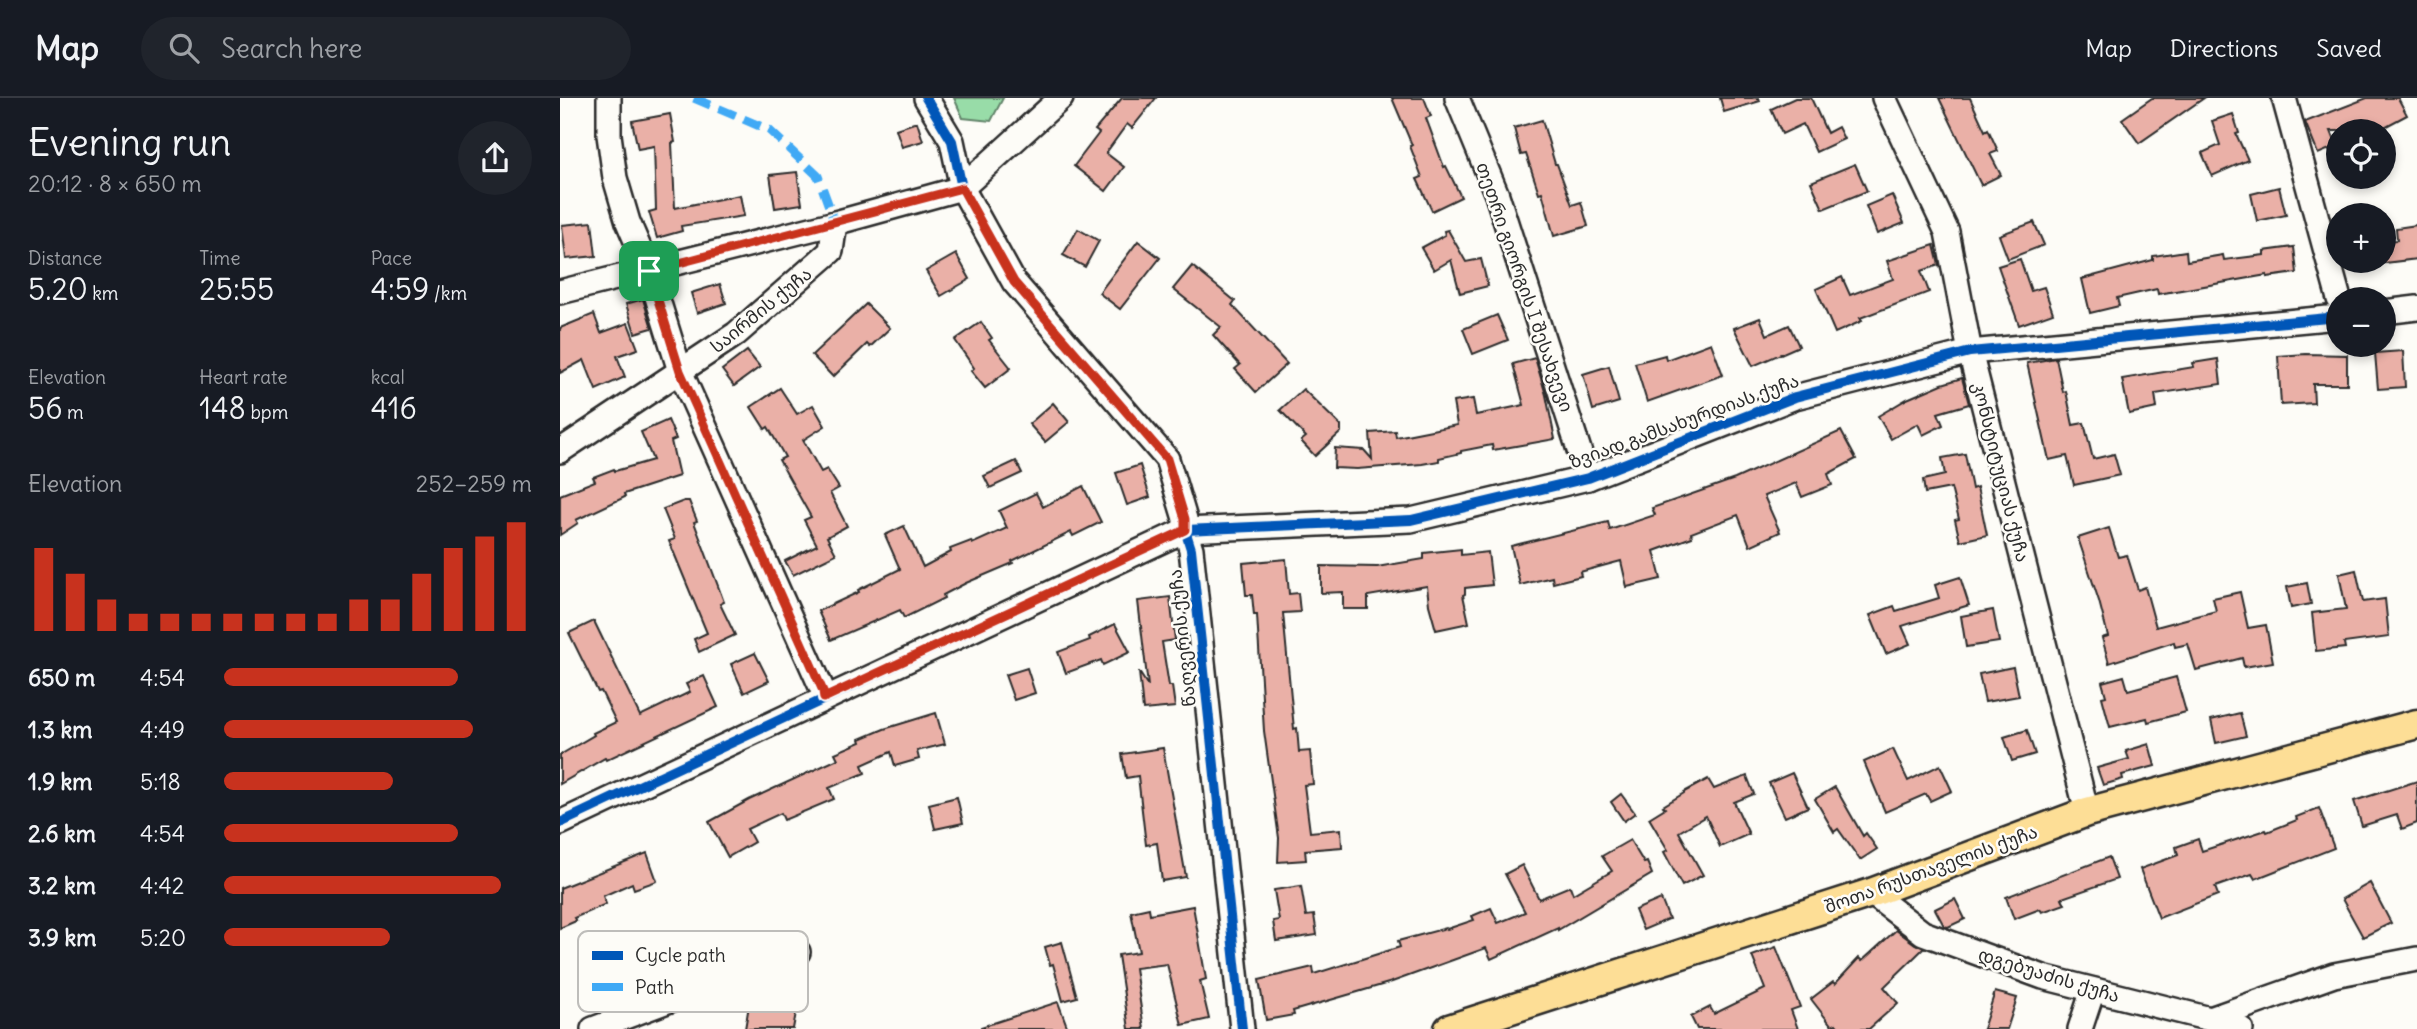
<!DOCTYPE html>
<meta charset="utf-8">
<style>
:root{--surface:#171b24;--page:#20242c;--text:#f1f3f6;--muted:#9ea1a6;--line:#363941;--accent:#c8321e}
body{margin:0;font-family:Delius,"Noto Sans Georgian",sans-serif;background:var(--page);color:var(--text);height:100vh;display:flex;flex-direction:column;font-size:26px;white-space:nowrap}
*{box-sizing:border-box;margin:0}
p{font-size:23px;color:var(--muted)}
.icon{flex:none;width:38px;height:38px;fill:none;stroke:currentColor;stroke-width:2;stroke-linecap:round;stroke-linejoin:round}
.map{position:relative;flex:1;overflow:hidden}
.panel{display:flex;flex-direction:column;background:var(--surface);width:560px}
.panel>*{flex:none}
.controls{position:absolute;left:1766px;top:21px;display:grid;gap:14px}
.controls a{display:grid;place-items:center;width:70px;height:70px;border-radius:50%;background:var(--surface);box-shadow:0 4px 10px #0003;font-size:35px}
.pin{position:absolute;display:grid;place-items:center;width:60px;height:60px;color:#fff;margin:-30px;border-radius:14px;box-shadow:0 4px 10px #0006}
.round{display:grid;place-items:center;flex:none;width:74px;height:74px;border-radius:37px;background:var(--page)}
.overview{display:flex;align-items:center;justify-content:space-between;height:119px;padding:0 28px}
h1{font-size:38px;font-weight:600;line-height:52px}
.stats{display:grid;grid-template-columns:repeat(3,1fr);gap:10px;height:119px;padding:7px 28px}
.stats div{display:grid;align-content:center}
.stats b{font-size:30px;font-weight:600}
.stats small{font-size:19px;font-weight:400}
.stats p{font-size:19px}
.chart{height:196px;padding:14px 28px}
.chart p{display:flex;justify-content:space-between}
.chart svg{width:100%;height:126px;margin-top:7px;stroke:var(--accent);stroke-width:6}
ul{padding:0 28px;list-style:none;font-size:23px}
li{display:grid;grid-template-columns:112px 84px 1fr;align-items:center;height:52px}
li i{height:18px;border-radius:9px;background:var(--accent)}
header{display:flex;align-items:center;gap:42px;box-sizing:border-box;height:98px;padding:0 35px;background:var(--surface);border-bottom:2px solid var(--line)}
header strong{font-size:33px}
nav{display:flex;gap:38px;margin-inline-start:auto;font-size:24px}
.search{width:490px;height:63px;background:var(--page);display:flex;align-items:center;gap:18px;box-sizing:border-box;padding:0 24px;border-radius:38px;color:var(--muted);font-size:26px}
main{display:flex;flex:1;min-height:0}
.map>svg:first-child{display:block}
.green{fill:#98dca8;stroke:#62846a;stroke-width:2}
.building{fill:#eab0a7;stroke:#2b2b2b;stroke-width:2}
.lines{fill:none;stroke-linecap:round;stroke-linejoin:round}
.minor-casing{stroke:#2b2b2b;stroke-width:28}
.major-casing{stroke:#2b2b2b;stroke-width:33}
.minor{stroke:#fdfcf7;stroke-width:23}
.major{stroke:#fdde96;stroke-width:28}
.quiet{stroke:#3fa9f5;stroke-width:9;stroke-dasharray:18 9;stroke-linecap:butt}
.cycleway-casing{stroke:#fdfcf7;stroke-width:15}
.cycleway{stroke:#0057b8;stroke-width:10}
.route-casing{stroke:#fff;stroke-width:14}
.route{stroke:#c8321e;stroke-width:9}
.labels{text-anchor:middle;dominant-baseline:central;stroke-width:5;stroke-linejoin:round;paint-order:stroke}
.street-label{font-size:18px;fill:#2b2b2b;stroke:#fdfcf7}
.key{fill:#fdfcf7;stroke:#bebdba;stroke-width:2}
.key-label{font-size:19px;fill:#2b2b2b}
</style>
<header>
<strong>Map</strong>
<div class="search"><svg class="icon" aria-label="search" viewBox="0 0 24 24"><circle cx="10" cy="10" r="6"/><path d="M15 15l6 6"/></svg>Search here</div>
<nav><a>Map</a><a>Directions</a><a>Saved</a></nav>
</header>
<main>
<section class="panel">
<div class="overview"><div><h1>Evening run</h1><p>20:12 · 8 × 650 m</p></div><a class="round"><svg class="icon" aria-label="share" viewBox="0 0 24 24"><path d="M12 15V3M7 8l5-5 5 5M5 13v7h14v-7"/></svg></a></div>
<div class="stats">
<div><p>Distance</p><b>5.20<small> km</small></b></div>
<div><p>Time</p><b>25:55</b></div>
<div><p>Pace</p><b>4:59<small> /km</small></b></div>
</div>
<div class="stats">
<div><p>Elevation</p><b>56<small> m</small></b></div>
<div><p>Heart rate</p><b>148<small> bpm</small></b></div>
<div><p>kcal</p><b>416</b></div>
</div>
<div class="chart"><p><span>Elevation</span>252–259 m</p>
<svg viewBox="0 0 160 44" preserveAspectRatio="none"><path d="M5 44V15M15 44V24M25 44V33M35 44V38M45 44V38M55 44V38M65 44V38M75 44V38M85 44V38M95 44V38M105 44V33M115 44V33M125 44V24M135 44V15M145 44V11M155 44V6"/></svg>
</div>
<ul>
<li><b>650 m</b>4:54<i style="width:76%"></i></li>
<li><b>1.3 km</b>4:49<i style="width:81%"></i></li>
<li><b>1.9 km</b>5:18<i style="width:55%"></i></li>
<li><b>2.6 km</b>4:54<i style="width:76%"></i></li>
<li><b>3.2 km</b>4:42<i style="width:90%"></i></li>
<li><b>3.9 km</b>5:20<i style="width:54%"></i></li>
</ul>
</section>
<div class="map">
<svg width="1857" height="931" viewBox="0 0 1857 931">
<rect width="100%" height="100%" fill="#fdfcf7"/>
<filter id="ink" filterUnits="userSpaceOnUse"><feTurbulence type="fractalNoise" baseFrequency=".0143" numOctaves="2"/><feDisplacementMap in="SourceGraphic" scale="14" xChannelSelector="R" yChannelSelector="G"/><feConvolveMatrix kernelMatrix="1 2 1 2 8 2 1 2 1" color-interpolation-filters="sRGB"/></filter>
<g filter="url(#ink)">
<polygon class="green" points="394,0 443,0 431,23 403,20"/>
<g class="building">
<polygon points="562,0 596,0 572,30 567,26 546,55 564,69 546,93 514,68 539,35 535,32"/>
<polygon points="832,0 864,0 871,18 866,20 884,69 886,68 901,99 872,113 857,81 862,79 850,48 852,47"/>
<polygon points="1160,0 1199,0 1200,3 1164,14"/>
<polygon points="1235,0 1251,0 1267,35 1278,29 1284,41 1256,54 1243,26 1222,36 1211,11"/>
<polygon points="1379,0 1410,0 1425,33 1428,31 1438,53 1430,56 1441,77 1421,87"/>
<polygon points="1592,0 1644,0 1579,45 1562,21"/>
<polygon points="1807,0 1838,0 1847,17 1817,33 1771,33 1777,48 1758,56 1745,24"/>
<polygon points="110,16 115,44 112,45 115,110 180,97 184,118 121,128 122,133 97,140 89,114 96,112 94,48 78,51 72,23"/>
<polygon points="1673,16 1679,35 1676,36 1688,62 1652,78 1642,55 1660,47 1652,23"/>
<polygon points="982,22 995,66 997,66 1012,107 1021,104 1028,128 994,138 982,94 979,95 966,56 961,57 954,30"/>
<polygon points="357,24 363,43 342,49 336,31"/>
<polygon points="1295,66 1307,93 1263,111 1251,84"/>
<polygon points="237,74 242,106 215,110 210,77"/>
<polygon points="1719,89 1726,117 1697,123 1691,96"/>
<polygon points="1332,97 1344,125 1317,136 1306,108"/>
<polygon points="32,124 36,158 6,161 2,127"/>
<polygon points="1474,124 1484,147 1448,161 1439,137"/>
<polygon points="1857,127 1857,161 1824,165 1824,143 1837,142 1836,130"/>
<polygon points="518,131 539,143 525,169 503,157"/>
<polygon points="888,132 906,164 921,161 928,188 900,195 891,162 874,172 861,150 885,137 884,133"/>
<polygon points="578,143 600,160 560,211 539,195"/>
<polygon points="1374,147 1379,167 1361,173 1369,194 1300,220 1302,223 1275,235 1256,191 1282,179 1290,197 1333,181 1327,163"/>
<polygon points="1734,149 1737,175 1707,179 1707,177 1598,196 1597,191 1557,200 1559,208 1530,215 1522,181 1593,162 1593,158 1626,153 1627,163 1663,157 1664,162 1704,157 1704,153"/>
<polygon points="396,156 410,181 381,198 366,173"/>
<polygon points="1460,161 1471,193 1484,189 1493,215 1459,227 1438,168"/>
<polygon points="632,168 675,203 672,207 727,266 696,294 675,271 680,267 653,237 661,229 613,191"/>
<polygon points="160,186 166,205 137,215 131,195"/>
<polygon points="83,201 92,230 75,235 66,206"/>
<polygon points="306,206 330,230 310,249 307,246 273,279 252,257"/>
<polygon points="34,216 41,235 68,225 78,251 57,258 65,279 36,292 24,262 0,275 0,230"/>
<polygon points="937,217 948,242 913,256 903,231"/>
<polygon points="1200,220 1207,237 1229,227 1239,248 1193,268 1174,230"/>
<polygon points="421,224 432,240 429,242 451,270 425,290 411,273 414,270 395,242"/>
<polygon points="1151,245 1163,277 1087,304 1075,265 1105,257 1106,262"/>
<polygon points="187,253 200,269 174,288 162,272"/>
<polygon points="1843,253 1845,289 1818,291 1815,255"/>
<polygon points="1746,256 1787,257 1787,286 1753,286 1754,305 1721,307 1718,258"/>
<polygon points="975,260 986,297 995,341 933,352 932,347 901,353 901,355 879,360 879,363 862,366 797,371 774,370 775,350 804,352 812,361 810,335 835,333 836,339 897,327 893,304 913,301 916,317 964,307 953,266"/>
<polygon points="1496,260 1503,294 1506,293 1513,327 1524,325 1533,361 1554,356 1560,377 1514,387 1507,358 1489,362 1467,265"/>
<polygon points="1658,261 1661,286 1595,296 1597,310 1569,316 1562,281 1634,269 1633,265"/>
<polygon points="1049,268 1059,304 1033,312 1023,276"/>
<polygon points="1402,280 1409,306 1378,315 1383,327 1363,337 1358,326 1331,341 1318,318 1347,301 1382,286"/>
<polygon points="220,290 237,316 253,307 265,328 243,342 261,374 267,371 279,390 270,395 287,428 267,439 276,456 233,477 225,463 257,447 244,422 251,419 219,362 225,359 208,329 205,331 191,309"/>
<polygon points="743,291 781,328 781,334 755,358 741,343 746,339 720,312"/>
<polygon points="493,305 509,324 485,344 469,326"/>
<polygon points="108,322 116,341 111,343 119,378 64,396 65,399 16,422 18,425 0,437 0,397 35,383 33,379 54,371 55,373 93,362 81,334"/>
<polygon points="1281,333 1296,361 1268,376 1272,387 1242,399 1236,385 1204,398 1220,434 1190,448 1178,417 1131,435 1132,439 1094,453 1101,481 1067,489 1061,463 1020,474 1021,478 993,485 992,479 960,487 951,448 1048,424 1050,432 1095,417 1092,410 1175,381"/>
<polygon points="1405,356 1412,391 1417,389 1427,437 1400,443 1395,422 1399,421 1391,390 1365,395 1363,382 1385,377 1382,360"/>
<polygon points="456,363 462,375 430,390 424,378"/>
<polygon points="580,367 590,399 567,407 556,375"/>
<polygon points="523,388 541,424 513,438 511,434 452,463 453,465 406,485 383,497 384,500 344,520 340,512 271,542 258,513 299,494 298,492 340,471 325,437 344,428 363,469 391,454 390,451 411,443 412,446 447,430 439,413 476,395 483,409"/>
<polygon points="124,403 129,403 137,423 134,424 164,504 160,506 175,537 139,554 134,541 147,535 109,443 115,441 103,411"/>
<polygon points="1549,430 1558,459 1567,457 1578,492 1585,489 1596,529 1656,513 1653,500 1680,494 1688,530 1706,527 1713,564 1684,569 1682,560 1636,572 1628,546 1615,549 1614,544 1549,565 1542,540 1548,538 1539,503 1518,440"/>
<polygon points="901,451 901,457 928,454 932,487 905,490 905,496 903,497 909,525 876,532 869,507 867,488 808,498 808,511 783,511 783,494 761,495 761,468 817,469 864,461 864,455"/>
<polygon points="726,461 729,496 738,495 740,514 723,515 734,631 737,630 739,654 750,653 753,686 744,687 750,734 781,731 782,749 745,752 746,762 718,764 719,740 704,633 697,517 694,517 692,497 686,497 683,465"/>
<polygon points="1796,472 1803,504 1825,501 1829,539 1784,545 1785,550 1756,553 1752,515 1786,511 1779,476"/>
<polygon points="1400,479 1409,507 1342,528 1350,546 1326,556 1310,517 1334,508 1336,513 1379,500 1375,487"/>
<polygon points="1747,485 1751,506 1731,510 1727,489"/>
<polygon points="610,499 615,542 602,544 609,588 612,588 615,609 583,612 579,574 588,588 578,503"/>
<polygon points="1433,512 1439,544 1406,549 1401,518"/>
<polygon points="34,523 80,618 130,594 126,586 144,578 158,609 46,662 45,660 0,686 0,657 34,637 33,635 56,624 41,593 38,594 9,535"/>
<polygon points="555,526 570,554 543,567 541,562 506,575 498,554 530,542 529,539"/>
<polygon points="195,555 209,583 184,595 171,566"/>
<polygon points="1453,569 1459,598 1425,604 1419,576"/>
<polygon points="467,570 475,595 454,602 445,577"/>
<polygon points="1564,578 1568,592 1616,579 1626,614 1588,624 1587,620 1550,629 1542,599 1546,598 1542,584"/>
<polygon points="376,615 385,646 357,653 359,661 335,668 331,654 302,667 305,675 269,690 274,701 224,722 221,715 187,731 194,744 168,759 149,724 189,702 278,661 275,655 301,644 300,641 324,631"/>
<polygon points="1680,615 1686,638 1656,645 1651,622"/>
<polygon points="1467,632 1475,656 1452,663 1444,639"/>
<polygon points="1589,646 1595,668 1562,677 1563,681 1543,687 1537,670 1569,661 1566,653"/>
<polygon points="603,650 626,779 602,783 597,745 586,747 578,678 566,680 562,656"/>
<polygon points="1333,651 1348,683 1380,667 1392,693 1370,703 1366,696 1325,714 1304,664"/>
<polygon points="1232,675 1248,709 1225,719 1209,685"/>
<polygon points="1187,678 1194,696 1174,704 1189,736 1160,749 1146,718 1119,734 1143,777 1122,788 1104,754 1108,752 1089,720 1105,710 1103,708 1124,695 1124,694 1148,681 1154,691"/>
<polygon points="1857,683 1857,725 1842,731 1837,717 1802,728 1794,703"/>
<polygon points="1275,689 1303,738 1306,735 1317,751 1300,762 1278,731 1274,734 1255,701"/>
<polygon points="1061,696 1075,715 1064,723 1051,704"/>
<polygon points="397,699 403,725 375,731 369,706"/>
<polygon points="1759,710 1774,750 1695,781 1692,776 1655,789 1658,797 1599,820 1580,771 1618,757 1616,749 1638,741 1642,753 1706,732 1707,734 1737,722 1736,719"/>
<polygon points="1070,742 1084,765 1087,764 1092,776 998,832 998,830 931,861 926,850 832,884 733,913 734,917 706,922 699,882 753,869 754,876 840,849 838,843 886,830 887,831 914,822 912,818 931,810 938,825 965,814 945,776 962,767 979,801 1010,788 1013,796 1052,773 1042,758"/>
<polygon points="87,755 97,783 74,791 72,785 43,798 46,806 14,820 16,823 0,830 0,790"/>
<polygon points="1549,759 1557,781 1502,800 1505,806 1482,814 1480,811 1454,821 1446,799"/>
<polygon points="1810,785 1831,825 1803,839 1782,801"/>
<polygon points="741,788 746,818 754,817 757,837 716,843 713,823 719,822 714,792"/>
<polygon points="1101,801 1109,821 1083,832 1075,812"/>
<polygon points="1395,801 1405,821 1388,829 1384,828 1375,811"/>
<polygon points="633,808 646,881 640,883 649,921 622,927 607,866 575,870 584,931 569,931 558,857 579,854 571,814 589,810 590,816"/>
<polygon points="1336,832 1355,846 1364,850 1324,889 1338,905 1309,931 1280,931 1276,926 1272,928 1251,901 1273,884 1275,886 1299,860 1302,863"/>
<polygon points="502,844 517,899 503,903 493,866 490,867 485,849"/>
<polygon points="1216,849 1240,909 1231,912 1238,931 1137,931 1131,919 1150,909 1154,916 1205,891 1192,858"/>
<polygon points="216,894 239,898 233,931 185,931 191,895 215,899"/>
<polygon points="1435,894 1457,900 1447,931 1423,931"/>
<polygon points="498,904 508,931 421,931 421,929"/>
</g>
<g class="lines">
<defs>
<g id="minor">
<polyline points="49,0 49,37 55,80 68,124 89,173 120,273 263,593 264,599"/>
<polyline points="366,0 392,43 402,90 454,184 607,361 625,421 625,432 631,451 682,931"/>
<polyline points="897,0 937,97 1028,380"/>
<polyline points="1324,0 1387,134 1410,254 1527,714"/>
<polyline points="1724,0 1779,201"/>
<polyline points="0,194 275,125 402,90 501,0"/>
<polyline points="1824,214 1857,210"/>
<polyline points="0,353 176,236 271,153 275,125"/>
<polyline points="0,725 625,432 851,422 1028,380 1235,299 1410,254 1778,219"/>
<polyline points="1311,795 1363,835 1483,879 1650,921 1681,931"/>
<polyline points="1650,921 1774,877 1857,861"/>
<polyline points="33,931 238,854"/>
<polyline points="1520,931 1533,892"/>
</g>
<polyline id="major" points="889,931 1311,795 1527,714 1857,626"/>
</defs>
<use href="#minor" class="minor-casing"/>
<use href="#major" class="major-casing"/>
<use href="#minor" class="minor"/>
<use href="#major" class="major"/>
<polyline class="quiet" points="134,0 209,32 258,78 275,125"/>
<defs>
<g id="cycleway">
<polyline points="366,0 392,43 402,90 454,184 607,361 625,421 625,432 631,451 682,931"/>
<polyline points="0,725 625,432 851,422 1028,380 1235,299 1410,254 1778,219"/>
</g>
</defs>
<use href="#cycleway" class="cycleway-casing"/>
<use href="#cycleway" class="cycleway"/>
</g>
</g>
<g class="lines" filter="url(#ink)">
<defs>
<polygon id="route" points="402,90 454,184 607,361 625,421 625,432 264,600 263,593 120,273 89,173"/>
</defs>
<use href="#route" class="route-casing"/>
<use href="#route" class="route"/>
</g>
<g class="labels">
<g class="street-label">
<text transform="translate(965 189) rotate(71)">თეთრი გიორგის I შესახვევი</text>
<text transform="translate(201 212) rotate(-39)">საირმის ქუჩა</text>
<text transform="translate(1124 323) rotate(-20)">ზვიად გამსახურდიას ქუჩა</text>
<text transform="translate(1441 374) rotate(76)">კონსტიტუციას ქუჩა</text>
<text transform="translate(622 540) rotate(-96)">წაღვერის ქუჩა</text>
<text transform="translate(1371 771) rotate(-20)">შოთა რუსთაველის ქუჩა</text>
<text transform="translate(1489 877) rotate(17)">დგებუაძის ქუჩა</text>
</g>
</g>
<rect x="18" y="833" width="230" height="81" rx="10" class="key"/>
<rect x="32" y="853" width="31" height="9" fill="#0057b8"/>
<rect x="32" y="885" width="31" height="8" fill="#3fa9f5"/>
<g class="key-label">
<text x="75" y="864">Cycle path</text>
<text x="75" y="896">Path</text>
</g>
</svg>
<div class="controls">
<a><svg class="icon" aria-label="locate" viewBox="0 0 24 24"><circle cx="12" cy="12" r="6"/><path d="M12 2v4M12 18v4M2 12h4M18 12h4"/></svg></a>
<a>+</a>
<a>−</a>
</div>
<div class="pin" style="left:89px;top:173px;background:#1e9e55"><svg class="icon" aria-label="arrive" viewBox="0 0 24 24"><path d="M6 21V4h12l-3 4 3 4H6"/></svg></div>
</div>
</main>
